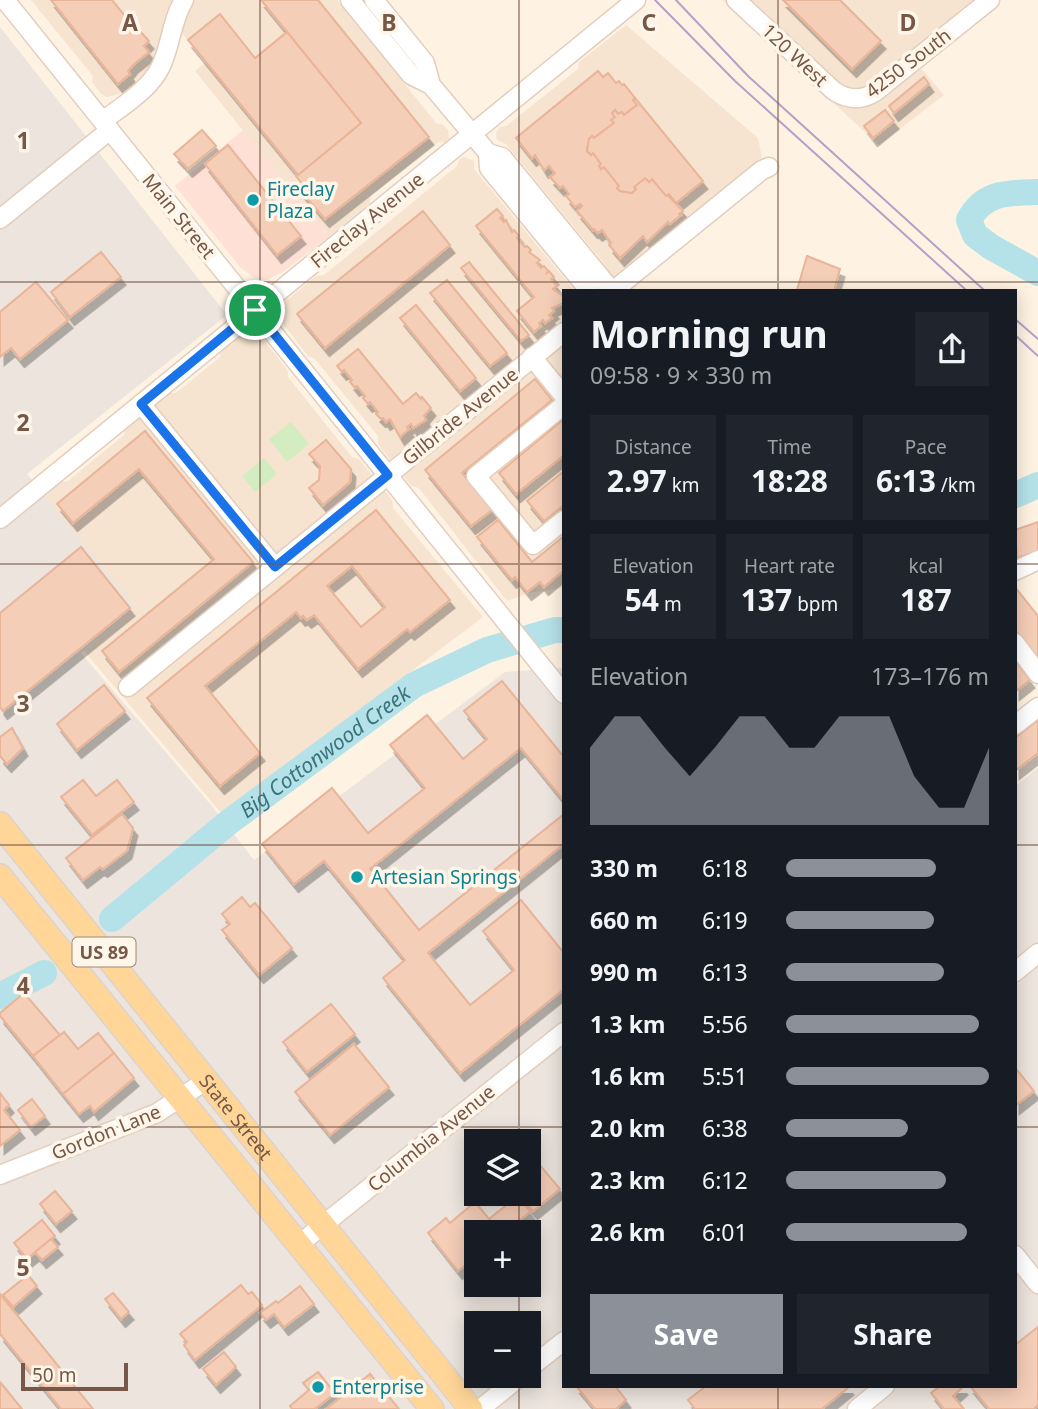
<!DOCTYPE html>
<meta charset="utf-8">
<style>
:root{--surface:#171b24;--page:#20242c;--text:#f1f3f6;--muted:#9ea1a6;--accent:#8c9099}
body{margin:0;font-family:"Noto Sans",sans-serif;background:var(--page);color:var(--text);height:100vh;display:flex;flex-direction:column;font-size:26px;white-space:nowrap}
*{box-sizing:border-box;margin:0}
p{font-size:23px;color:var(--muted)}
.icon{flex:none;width:38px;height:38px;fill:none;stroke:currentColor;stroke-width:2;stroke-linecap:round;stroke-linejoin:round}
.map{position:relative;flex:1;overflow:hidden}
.details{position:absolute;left:562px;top:289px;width:455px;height:1099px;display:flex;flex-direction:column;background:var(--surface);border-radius:0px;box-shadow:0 4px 18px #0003}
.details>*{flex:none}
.buttons{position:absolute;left:464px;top:1129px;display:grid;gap:14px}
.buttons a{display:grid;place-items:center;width:77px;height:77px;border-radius:0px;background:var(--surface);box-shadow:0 4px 18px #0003;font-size:35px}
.scale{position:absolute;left:21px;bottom:18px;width:107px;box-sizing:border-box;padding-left:7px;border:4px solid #775747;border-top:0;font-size:19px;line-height:24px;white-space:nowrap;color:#775747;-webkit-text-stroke:5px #fff6ea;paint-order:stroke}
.pin{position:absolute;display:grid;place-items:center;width:60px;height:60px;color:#fff;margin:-30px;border:4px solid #fff;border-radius:50%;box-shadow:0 2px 7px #0007}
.round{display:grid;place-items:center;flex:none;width:74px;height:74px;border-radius:0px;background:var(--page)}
.summary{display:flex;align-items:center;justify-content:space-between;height:119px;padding:0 28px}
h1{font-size:38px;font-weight:700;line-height:52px}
.stats{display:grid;grid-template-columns:repeat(3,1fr);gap:10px;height:119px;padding:7px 28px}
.stats div{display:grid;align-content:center;border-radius:0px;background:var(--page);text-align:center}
.stats b{font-size:30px;font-weight:700}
.stats small{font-size:19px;font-weight:400}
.stats p{font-size:19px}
.chart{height:196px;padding:14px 28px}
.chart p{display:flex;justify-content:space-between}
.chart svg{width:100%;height:126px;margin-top:7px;fill:var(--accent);opacity:.7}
.button{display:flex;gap:14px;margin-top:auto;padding:14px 28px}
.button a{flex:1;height:80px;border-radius:0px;background:var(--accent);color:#fff;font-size:28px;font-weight:700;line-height:80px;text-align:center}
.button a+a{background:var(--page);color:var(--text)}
ul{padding:0 28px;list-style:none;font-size:23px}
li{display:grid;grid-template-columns:112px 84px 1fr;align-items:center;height:52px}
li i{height:18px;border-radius:9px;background:var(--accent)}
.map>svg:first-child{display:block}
.residential{fill:#f6e4d0}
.commercial{fill:#ffe0d5}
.industrial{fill:#ece4dd;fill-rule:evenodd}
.green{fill:#d3ecc0}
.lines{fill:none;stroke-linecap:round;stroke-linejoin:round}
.river{stroke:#b5e2e8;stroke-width:26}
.building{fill:#f5ceb8;stroke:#e9b497;stroke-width:2;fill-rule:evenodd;filter:url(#shadow)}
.minor-casing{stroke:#e3cebd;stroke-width:21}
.major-casing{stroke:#dcd3cf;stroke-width:26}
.minor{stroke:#fff;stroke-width:18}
.major{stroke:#ffd698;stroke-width:23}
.tram{stroke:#b4a0c8;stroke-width:2}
.route-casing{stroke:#fff;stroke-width:14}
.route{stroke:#1a73e8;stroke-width:9}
.grid{fill:none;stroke:#775747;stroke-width:2;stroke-opacity:0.55}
.culture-dot{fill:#0f9aa8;stroke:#fff6ea;stroke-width:2.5}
.labels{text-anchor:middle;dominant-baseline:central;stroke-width:7;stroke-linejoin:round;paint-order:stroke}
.shield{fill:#fff6ea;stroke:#a08778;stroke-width:2}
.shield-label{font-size:18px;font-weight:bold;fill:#775747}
.street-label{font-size:19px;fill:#775747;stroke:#fff6ea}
.culture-label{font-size:19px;fill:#0d838f;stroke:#fff6ea;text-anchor:start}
.water-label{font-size:21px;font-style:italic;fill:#3a747e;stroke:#fff6ea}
.grid-label{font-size:23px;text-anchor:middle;font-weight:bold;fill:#775747;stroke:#fff6ea;stroke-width:7;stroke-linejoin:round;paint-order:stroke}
</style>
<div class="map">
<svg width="1038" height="1409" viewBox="0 0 1038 1409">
<defs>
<filter id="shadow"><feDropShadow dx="4.5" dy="8" stdDeviation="0" flood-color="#0004"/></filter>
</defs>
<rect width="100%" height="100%" fill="#fef2e2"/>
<g class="residential">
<polygon points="31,0 337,0 437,124 442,124 448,130 449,138 446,142 438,142 371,196 370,203 329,237 195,71 206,62 180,31 163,28 154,59 147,72 122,93 107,97 101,94 92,82 93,76"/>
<polygon points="722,0 975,0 909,54 944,95 879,145"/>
<polygon points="626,25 758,138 762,158 619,275 612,277 605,272 605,265 506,144 497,140 496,133 500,127 506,126 578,69 579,62"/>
<polygon points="464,157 474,161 474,169 574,290 564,290 563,588 529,593 507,601 419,488 411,486 378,444 378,436 315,359 308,356 277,316 281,305 316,276 324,275 457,166 459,160"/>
<polygon points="248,331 261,336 288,371 288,377 352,457 359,459 392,500 393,508 483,617 222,814 84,651 135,607 44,495 60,482 68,481 124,435 124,429 168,393 176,393 220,357 221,350"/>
</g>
<polygon class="commercial" points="243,130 329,237 284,271 267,280 256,279 241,268 175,186"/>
<path class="industrial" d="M0,27L227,315L27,474L136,607L81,653L211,805L254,860L505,672L561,668L563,670L564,1386H1015V786L1038,768V1409H0ZM476,1141H528V1194H476ZM476,1232H528V1284H476ZM476,1323H528V1376H476Z"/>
<g class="green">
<polygon points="291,422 309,444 287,462 269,439"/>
<polygon points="264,458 277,474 255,492 242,476"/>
</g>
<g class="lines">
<g class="river">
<path d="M1038,192C1010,193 984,191 969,220L975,235L991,247L1038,273"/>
<polyline points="1015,495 1038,485"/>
<path id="s1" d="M112,919L229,822L414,685L487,650L555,630H564"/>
<polyline points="0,996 44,973"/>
</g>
</g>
<g class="building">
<polygon points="51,0 112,0 138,32 140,31 149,41 144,46 149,52 133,65 128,71 130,74 118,84"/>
<polygon points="261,0 318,0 429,137 325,219 299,189 303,185 296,176 361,123"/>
<polygon points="783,0 840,0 881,41 852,69"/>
<polygon points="220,14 255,58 287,32 361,123 298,175 188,40"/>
<polygon points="598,71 603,77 608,73 616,83 619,81 622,85 624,84 635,98 633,100 637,105 624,115 622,112 618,114 615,110 612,113 615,117 611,120 614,123 594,138 592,136 589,139 587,151 591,155 593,153 601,164 599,166 601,169 604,167 619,186 617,188 620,191 632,193 636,189 634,187 645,178 649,182 652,179 683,211 679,214 681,215 670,224 668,222 647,242 643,236 620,258 609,245 611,243 602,230 598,233 594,229 593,230 577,211 582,206 580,204 575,207 566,196 569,194 563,186 560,188 550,177 555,173 549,166 544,170 535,155 532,158 516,138"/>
<polygon points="924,77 929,84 894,113 889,106"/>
<polygon points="635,98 703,181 676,203 669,194 666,196 652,179 649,182 645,178 634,187 636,189 632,193 620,191 617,188 619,186 604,167 601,169 599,166 601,164 593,153 591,155 587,151 589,139 592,136 594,138 614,123 611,120 615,117 612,113 615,110 618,114 622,112 624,115 637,105 633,100"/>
<polygon points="885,110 894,121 873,138 864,126"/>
<polygon points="202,130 216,146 188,169 174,154"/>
<polygon points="228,145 301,236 277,255 205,164"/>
<polygon points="497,209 503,216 500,218 504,222 506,220 512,232 514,230 519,236 517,238 525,247 527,246 531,250 529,252 540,260 537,263 541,268 544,266 548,271 546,274 549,271 554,277 551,279 557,286 553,289 564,297 564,303 552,308 554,311 549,315 552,318 545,323 543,320 539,323 541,326 534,332 517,311 534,297 476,226"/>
<polygon points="423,211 450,245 325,348 297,314"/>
<polygon points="101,252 121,277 70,317 51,292"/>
<polygon points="807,256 840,269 834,290 797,290"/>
<polygon points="469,262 529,335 521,341 461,268"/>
<polygon points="447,280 507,353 490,366 430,293"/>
<polygon points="36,282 68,320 20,359 11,348 0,357 0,312"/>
<polygon points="416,305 476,378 460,391 400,318"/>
<polygon points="358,349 403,404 416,393 421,399 422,397 431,408 424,416 426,420 413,428 411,424 407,427 409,429 400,437 390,419 386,422 383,418 381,419 376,414 378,412 370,402 368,404 363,398 365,396 357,386 355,388 350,382 352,380 344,370 342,372 337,366"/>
<polygon points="535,379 552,400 462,473 492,510 471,526 425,470"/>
<polygon points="564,419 564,455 516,494 499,473"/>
<polygon points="145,431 253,562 119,672 102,651 214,559 139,469 73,523 57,504"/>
<polygon points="326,440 351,469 350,482 323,505 309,488 319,480 320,466 309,454"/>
<polygon points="564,471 564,505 544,521 527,501"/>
<path d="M376,510L450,600L410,632L407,629L358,669L314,615L307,620L303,616L301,618L296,612L205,686L260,753L220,786L147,698ZM352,566L385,607L361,627L327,586Z"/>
<polygon points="498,520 532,562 564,536 564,570 544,587 540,582 527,592 515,577 512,580 477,537"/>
<polygon points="1038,522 1038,551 1017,558 1015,530"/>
<polygon points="81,547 130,608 3,711 0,707 0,613"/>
<polygon points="1015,587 1038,616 1038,659 1015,630"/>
<polygon points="1015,660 1030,680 1015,692"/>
<polygon points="502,681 564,757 564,801 521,748 370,869 419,930 564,814 564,844 428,953 470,1005 514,970 483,931 521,900 564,953 564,989 460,1073 383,978 405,960 324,861 294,884 262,844 332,788 368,833 425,788 390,745 427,715 463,759 487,739 464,711"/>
<polygon points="104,685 125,711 77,750 57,724"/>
<polygon points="1038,720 1038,753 1015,771 1015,738"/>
<polygon points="12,728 23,748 7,764 0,756 0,737"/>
<polygon points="83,780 96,796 117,780 134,802 92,835 61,797"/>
<polygon points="122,814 133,828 127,851 103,869 100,867 83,880 66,858"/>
<polygon points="242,897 250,907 255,903 292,948 259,975 222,930 230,924 222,914"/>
<polygon points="24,993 60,1035 33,1056 0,1016 0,1013"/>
<polygon points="331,1004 355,1034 307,1072 283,1042"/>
<polygon points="64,1032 78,1049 98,1033 114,1053 63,1094 33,1056"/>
<polygon points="354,1044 389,1087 330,1135 295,1092"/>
<polygon points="114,1053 134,1078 94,1112 90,1106 79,1114 63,1094"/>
<polygon points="1017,1070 1034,1091 1015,1106 1015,1071"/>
<polygon points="0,1093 9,1105 4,1110 20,1130 0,1146"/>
<polygon points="32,1099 45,1116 31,1127 18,1110"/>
<polygon points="528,1151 560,1189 533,1211 518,1194 528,1194"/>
<polygon points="55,1191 72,1211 56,1224 40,1204"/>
<polygon points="518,1196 530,1212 505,1232 500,1232 489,1219"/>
<polygon points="475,1202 500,1232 476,1232 476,1256 458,1271 428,1233 446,1218 450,1223"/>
<polygon points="42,1220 55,1236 27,1259 14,1243"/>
<polygon points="51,1239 58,1247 42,1260 35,1252"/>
<polygon points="28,1275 37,1286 13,1307 3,1295"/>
<polygon points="241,1285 248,1294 252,1292 262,1305 195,1360 184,1345 187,1342 180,1334"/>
<polygon points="300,1286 314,1304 284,1327 274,1314 266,1320 260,1313 276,1301 278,1303"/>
<polygon points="113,1293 129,1312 121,1319 105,1299"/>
<polygon points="0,1294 93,1409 61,1409 0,1334"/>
<polygon points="1038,1327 1038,1405 1034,1409 989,1409 970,1386 1015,1386 1015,1345"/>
<polygon points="224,1352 236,1367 216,1385 203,1369"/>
<polygon points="318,1372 335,1393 315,1409 292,1409 290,1406 309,1390 303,1383"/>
<polygon points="370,1374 399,1409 326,1409"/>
<polygon points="0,1382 22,1409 0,1409"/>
<polygon points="576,1386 615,1386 626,1400 616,1409 595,1409"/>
<polygon points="706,1386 848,1386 849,1387 822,1409 695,1409 688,1400"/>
<polygon points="940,1386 962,1386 963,1387 953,1396 964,1409 944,1409 931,1393"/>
</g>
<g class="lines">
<defs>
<g id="minor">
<polyline points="5,0 564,694"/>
<polyline points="350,0 411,75 431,85 488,153 502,157 611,290"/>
<polyline points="374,0 425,63 431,85"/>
<path d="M736,0L834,91C848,100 861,101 875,92L990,0"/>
<path d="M103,121C122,106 149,90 160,68C171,47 171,21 184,0"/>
<polyline points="488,153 489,168 589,290"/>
<polyline points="0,219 110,130"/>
<polyline points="614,290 762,170 769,167"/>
<polyline points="532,357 564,396"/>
<polyline points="141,404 275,567"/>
<polyline points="564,405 476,476 533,545 564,520"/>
<polyline points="0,519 636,0"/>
<polyline points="1015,571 1038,560"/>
<polyline points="1015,643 1038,674"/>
<polyline points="128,687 564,332"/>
<polyline points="1015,725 1038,707"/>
<polyline points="1015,972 1038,953"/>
<polyline points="0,1175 157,1113 207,1080"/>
<polyline points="298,1245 564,1032"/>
<polyline points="1015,1255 1038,1284"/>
<polyline points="528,1369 564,1341"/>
<polyline points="480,1409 521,1376"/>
<polyline points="857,1409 885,1386"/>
</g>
<g id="major">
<path id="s2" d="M0,824L471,1409"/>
<polyline points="0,876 432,1409"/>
</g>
</defs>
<use href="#minor" class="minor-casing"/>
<use href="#major" class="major-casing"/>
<use href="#minor" class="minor"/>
<use href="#major" class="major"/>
<g class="tram">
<polyline points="655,0 735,81 966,290"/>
<polyline points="676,0 748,76 984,290"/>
<polyline points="1015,319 1038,339"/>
<polyline points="1015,335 1038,356"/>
</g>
</g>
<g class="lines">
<defs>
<polygon id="route" points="255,310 388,475 275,567 141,404"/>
</defs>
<use href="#route" class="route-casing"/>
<use href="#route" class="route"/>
</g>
<path class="grid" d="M260,0V1409M519,0V1141M778,0V290M0,282H1038M0,564H564M1015,564H1038M0,845H564M1015,845H1038M0,1127H564M1015,1127H1038M519,1194V1232M519,1284V1323M519,1376V1409M778,1386V1409"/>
<g class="culture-dot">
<circle cx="253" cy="200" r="7"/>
<circle cx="357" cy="877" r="7"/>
<circle cx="318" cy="1387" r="7"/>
</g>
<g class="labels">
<rect class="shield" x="72.5" y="937.5" width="63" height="29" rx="5"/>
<g class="shield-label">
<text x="104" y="952">US 89</text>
</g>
<g class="street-label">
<text transform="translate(795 55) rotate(43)">120 West</text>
<text transform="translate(908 63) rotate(-37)">4250 South</text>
<text transform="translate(179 216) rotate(51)">Main Street</text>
<text transform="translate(367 220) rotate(-39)">Fireclay Avenue</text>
<text transform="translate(460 416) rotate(-39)">Gilbride Avenue</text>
<text stroke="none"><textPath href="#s2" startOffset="376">State Street</textPath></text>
<text transform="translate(106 1132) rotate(-22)">Gordon Lane</text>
<text transform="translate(431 1138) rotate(-39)">Columbia Avenue</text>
</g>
<g class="culture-label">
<text x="267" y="189">Fireclay<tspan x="267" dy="22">Plaza</tspan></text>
<text x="371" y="877">Artesian Springs</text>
<text x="332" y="1387">Enterprise</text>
</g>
<g class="water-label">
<text stroke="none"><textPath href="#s1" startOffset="271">Big Cottonwood Creek</textPath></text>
</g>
</g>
<g class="grid-label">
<text x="130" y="31">A</text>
<text x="389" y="31">B</text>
<text x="649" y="31">C</text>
<text x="908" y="31">D</text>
<text x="23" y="149">1</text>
<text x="23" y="431">2</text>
<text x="23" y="712">3</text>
<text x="23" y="994">4</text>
<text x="23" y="1276">5</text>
</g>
</svg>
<div class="buttons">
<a><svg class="icon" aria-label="layers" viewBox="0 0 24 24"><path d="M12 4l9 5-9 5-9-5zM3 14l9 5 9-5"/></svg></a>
<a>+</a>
<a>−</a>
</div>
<div class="scale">50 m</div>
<div class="pin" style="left:255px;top:310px;background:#1e9e55"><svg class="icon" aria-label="arrive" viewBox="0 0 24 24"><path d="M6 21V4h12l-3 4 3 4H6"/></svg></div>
<section class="details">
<div class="summary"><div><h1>Morning run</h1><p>09:58 · 9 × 330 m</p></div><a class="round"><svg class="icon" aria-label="share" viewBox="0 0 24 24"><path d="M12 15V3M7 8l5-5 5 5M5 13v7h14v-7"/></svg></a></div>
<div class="stats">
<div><p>Distance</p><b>2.97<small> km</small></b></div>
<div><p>Time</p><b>18:28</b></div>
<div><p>Pace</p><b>6:13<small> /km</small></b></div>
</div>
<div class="stats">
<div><p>Elevation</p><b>54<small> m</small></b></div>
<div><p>Heart rate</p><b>137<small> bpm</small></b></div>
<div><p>kcal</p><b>187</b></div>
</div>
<div class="chart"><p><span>Elevation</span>173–176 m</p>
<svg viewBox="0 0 160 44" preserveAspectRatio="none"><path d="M0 44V17L10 6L20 6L30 17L40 27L50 17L60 6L70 6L80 17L90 17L100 6L110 6L120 6L130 27L140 38L150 38L160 17V44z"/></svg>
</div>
<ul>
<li><b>330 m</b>6:18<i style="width:74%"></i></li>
<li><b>660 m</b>6:19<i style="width:73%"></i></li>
<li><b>990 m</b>6:13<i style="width:78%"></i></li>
<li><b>1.3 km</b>5:56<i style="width:95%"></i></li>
<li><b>1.6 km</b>5:51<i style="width:100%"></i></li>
<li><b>2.0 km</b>6:38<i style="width:60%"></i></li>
<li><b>2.3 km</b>6:12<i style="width:79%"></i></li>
<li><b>2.6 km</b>6:01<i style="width:89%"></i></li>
</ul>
<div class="button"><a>Save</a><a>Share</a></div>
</section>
</div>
